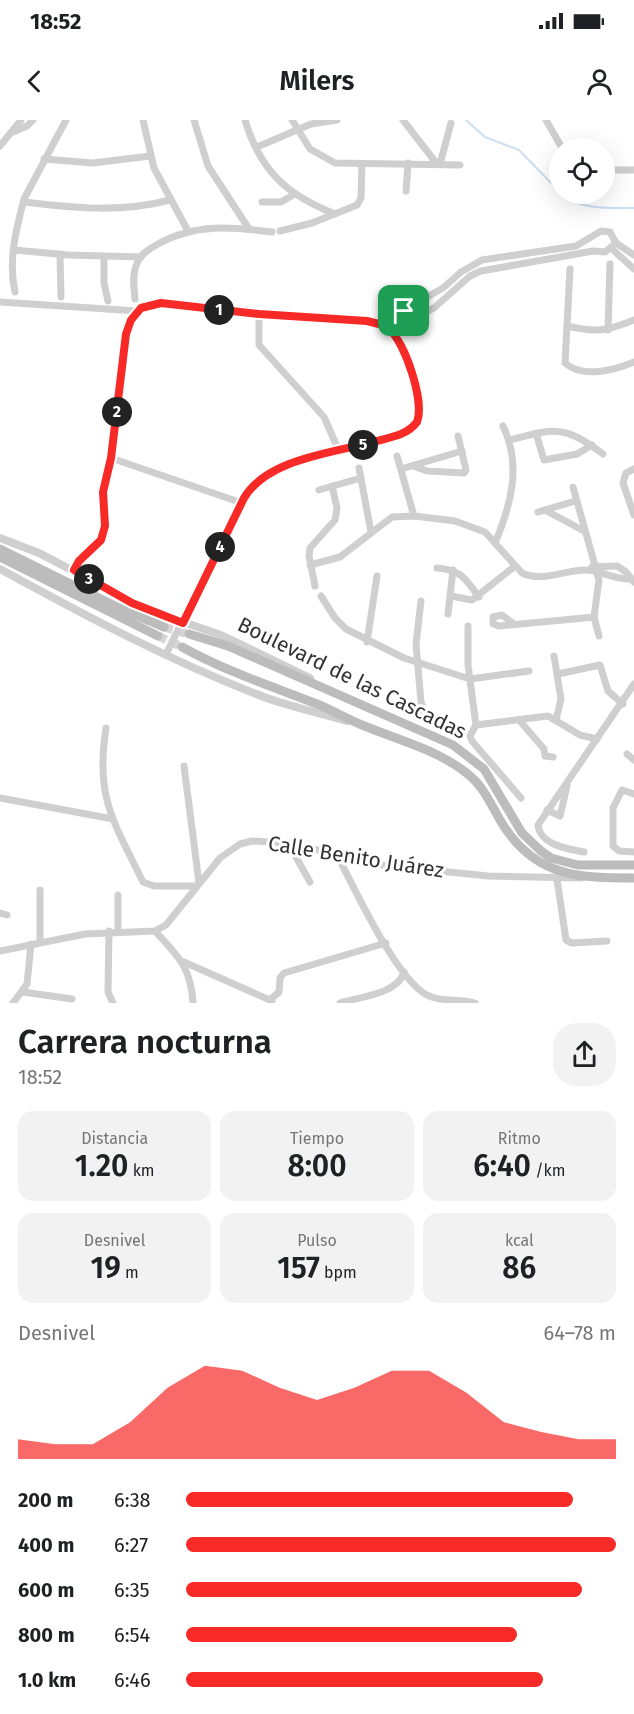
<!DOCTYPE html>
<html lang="es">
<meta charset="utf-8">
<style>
:root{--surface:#fff;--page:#f2f2f2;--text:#202124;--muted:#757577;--accent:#f72a27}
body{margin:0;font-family:"Fira Sans",sans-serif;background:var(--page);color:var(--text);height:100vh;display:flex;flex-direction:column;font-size:22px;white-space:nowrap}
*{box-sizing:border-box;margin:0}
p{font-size:20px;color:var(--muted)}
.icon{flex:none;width:33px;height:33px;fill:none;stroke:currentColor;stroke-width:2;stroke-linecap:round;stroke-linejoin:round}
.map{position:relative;height:883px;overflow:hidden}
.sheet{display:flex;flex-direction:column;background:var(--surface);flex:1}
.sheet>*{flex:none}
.fabs{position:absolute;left:549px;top:18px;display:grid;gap:12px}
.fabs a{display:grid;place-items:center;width:66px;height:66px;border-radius:50%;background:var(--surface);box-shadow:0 6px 24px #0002;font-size:30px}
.pin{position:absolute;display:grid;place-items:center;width:51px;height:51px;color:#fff;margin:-26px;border-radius:12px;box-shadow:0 3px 9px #0006}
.km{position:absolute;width:30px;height:30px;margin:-15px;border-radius:50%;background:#222;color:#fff;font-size:16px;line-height:30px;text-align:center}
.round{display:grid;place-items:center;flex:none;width:63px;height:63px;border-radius:24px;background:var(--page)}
.head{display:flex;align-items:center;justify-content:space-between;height:102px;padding:0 18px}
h1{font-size:33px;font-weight:600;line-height:45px}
.metrics{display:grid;grid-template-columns:repeat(3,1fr);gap:9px;height:102px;padding:6px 18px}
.metrics div{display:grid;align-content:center;border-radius:15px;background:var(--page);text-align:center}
.metrics b{font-size:30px;font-weight:600}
.metrics small{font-size:16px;font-weight:400}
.metrics p{font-size:16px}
.chart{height:168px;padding:12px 18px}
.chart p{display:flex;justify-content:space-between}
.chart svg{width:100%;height:108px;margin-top:6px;fill:var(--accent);opacity:.7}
ul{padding:0 18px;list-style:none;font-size:20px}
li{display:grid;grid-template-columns:96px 72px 1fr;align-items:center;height:45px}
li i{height:15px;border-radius:8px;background:var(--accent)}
.status{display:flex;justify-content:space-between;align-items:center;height:42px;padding:0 30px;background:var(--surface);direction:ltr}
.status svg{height:16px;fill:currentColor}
header{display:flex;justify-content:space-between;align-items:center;height:78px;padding:0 18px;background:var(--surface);font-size:27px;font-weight:600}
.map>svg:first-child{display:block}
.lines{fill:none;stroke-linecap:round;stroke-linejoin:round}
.stream{stroke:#cbdff1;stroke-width:2}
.secondary-tunnel{stroke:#d6d6d6;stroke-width:9;stroke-dasharray:9 4.5;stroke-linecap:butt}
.minor{stroke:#cfcfcf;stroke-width:7}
.tertiary{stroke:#cfcfcf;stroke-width:8}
.secondary{stroke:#bcbcbc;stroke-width:9}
.route-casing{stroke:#fff;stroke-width:12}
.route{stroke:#f72a27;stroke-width:8}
.labels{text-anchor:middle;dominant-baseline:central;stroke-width:6;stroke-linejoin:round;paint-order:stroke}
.street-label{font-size:21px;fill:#323232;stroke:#fff}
</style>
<div class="status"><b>18:52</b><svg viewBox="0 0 49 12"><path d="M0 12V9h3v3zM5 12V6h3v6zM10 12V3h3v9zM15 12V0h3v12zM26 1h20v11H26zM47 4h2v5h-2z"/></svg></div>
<header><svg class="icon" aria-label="back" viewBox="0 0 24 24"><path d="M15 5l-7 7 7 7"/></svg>Milers<svg class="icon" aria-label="person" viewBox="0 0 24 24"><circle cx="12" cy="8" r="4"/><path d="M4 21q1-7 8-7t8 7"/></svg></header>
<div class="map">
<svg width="634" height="883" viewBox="0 0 634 883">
<rect width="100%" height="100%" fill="#fff"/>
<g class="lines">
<g class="stream">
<polyline points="466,0 485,17 519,30 560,72"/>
<path d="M561,74C579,90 611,88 634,88"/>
</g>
<g class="secondary-tunnel">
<polyline points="164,507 189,514"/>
<polyline points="158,516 182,527"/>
</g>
<g class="minor">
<polyline points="143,0 154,48 188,111"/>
<polyline points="194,0 208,46 249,109"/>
<path d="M245,0C260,51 287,75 335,94"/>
<polyline points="292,0 310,29 335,43 460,45"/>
<polyline points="403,0 437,44"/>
<polyline points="546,0 562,28"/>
<polyline points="13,12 27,6 33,0"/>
<polyline points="0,26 21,0"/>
<polyline points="257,27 311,4 337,0"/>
<polyline points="44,39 93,43 150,36"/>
<polyline points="440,44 451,3"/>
<polyline points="604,50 634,50"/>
<polyline points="406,71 408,43"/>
<path d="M24,82C73,88 121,93 170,80"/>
<polyline points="262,82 281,82 293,75"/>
<polyline points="280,111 312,103 357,85 361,78 362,44"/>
<polyline points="616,123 634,135"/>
<polyline points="612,129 634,149"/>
<polyline points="14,130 68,135 141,137"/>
<polyline points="60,134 61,177"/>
<polyline points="104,136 104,163 108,181"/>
<path d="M570,149L565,243C583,259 615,250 634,242"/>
<path d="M15,172C8,140 16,110 24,79L66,0"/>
<path d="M135,179C134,168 132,156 136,146C139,135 149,129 158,124C195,103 233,107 272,112"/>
<polyline points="0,182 137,191"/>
<polyline points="259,194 259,225 324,297 339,331"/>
<polyline points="379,204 443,168 461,152 482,140 576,126 601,111 610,112 616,123 605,132 593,131 481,151 470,156 434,188 389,209"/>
<path d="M567,206C597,213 606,211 634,200"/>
<polyline points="608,210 610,144"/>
<polyline points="536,313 544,340 577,334 592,325"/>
<path d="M510,320C556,308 564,305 603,334"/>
<polyline points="397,336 414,396"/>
<polyline points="111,338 242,383"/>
<polyline points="413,346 427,351 464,353 466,350 458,316"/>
<polyline points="359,348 371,412"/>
<polyline points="401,349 462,331"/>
<polyline points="634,349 626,353 623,363 634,395"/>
<polyline points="573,367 599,460 594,497 599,516"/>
<polyline points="319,370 361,358"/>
<polyline points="545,390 584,411"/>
<polyline points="538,392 575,381"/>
<path d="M495,423C511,385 522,345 503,306"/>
<path d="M310,445L340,437L392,397L414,396L455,401L485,412L522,453C544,463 565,449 588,450C602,451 615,460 630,459"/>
<polyline points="592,447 617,446 626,452 634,462"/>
<path d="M437,448C461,450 465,458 479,477"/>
<path d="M74,450L79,441L101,420L105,406L103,372L111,338L126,214C129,202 134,190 147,186C170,177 234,192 261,194C296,197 333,195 367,201C374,202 382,205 388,209C405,219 424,284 417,302C407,315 392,317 377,321C334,333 268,338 244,378L166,534"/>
<polyline points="315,466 309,436 310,428 335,400 337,388 332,366"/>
<polyline points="321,476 335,498 346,509 404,538 470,559 529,551"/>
<polyline points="451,476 472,480 515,446"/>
<polyline points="448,494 453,450"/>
<polyline points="514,504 502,495 493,497 493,504 499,506 594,497"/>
<polyline points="468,506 468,545 476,605"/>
<polyline points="367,522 377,456"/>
<polyline points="554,536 561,579 556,600"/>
<polyline points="558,554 600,545 608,571 623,584"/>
<polyline points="421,582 416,590 417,595 424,599 426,595 421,582 416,524 421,481"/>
<polyline points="519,600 544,629 545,636 553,637"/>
<polyline points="476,605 548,596 580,615 597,619"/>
<polyline points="476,605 470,616 472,621 521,678"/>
<path d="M106,608C95,678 114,702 143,762L154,766H196"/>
<polyline points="627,634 634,640"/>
<polyline points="184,646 199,763"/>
<polyline points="634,674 622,670 613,688 613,726 619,731 634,732"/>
<polyline points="0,678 113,699"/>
<polyline points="547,690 560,696 567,666"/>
<polyline points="288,723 310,762"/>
<path d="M584,732C568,729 540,725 538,705L634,564"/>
<path d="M336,733C354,767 394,855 425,874C440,883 458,878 475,883"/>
<polyline points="557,759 566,820 572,823 607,821"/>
<polyline points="118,775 118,811"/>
<polyline points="0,793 7,795"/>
<polyline points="109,811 108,872 113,883"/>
<path d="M155,811C178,836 191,847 193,883"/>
<polyline points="40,822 40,770"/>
<polyline points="0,831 85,814 155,811 166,805 220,738 240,724 252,721 288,723 381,745 488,756 581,758"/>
<polyline points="184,842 272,881"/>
<polyline points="23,872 72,879"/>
<polyline points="271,879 279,872 280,858 284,853 386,823"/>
<polyline points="13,883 27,864 31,824"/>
<path d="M340,883C359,877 398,874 404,852"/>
</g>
<g class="tertiary">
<polyline points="0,418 39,433 148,490 221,515 310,558"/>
<path d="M0,449C86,496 172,542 264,577C291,587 320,593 347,601"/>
</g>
<g class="secondary">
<polyline points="0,429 117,487 164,507"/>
<polyline points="0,437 158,516"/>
<polyline points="189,514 228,526 453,625 484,649 522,713 541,731 551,738 578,745 634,745"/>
<path d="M182,527C225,551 271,566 317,584C332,590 347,599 362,605C398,620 439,630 469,655C486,669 493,690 505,708C538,757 580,758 634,758"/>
</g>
</g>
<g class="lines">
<defs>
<path id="route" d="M161,183L259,194L367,201L379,204L404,191L407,200L389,209C405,222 425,282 417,302C407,315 392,317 377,321C334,333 268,338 244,378L183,503L132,483L74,450L79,441L101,420L105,406L103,372L111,338L126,214L131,200L141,188Z"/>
</defs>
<use href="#route" class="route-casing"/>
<use href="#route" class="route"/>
</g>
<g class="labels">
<g class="street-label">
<text transform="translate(352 558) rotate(26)">Boulevard de las Cascadas</text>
<text transform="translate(356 737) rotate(9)">Calle Benito Juárez</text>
</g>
</g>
</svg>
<div class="fabs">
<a><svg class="icon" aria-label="locate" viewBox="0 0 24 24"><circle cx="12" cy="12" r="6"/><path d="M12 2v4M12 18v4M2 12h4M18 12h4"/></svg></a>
</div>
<div class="pin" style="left:404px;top:191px;background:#1e9e55"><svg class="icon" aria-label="arrive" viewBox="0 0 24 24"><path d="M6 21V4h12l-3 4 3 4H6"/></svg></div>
<b class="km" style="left:219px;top:190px">1</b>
<b class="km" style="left:117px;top:292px">2</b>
<b class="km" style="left:89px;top:459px">3</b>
<b class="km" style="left:220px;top:427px">4</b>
<b class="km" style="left:363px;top:325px">5</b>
</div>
<section class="sheet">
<div class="head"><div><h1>Carrera nocturna</h1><p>18:52</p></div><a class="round"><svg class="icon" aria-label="share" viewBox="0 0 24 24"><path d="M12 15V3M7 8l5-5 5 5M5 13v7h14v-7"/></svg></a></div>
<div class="metrics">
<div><p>Distancia</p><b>1.20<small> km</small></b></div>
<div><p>Tiempo</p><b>8:00</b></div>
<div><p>Ritmo</p><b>6:40<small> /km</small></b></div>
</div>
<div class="metrics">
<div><p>Desnivel</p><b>19<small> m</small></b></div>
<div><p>Pulso</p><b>157<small> bpm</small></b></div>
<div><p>kcal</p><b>86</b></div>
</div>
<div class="chart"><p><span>Desnivel</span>64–78 m</p>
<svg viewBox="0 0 160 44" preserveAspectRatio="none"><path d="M0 44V36L10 38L20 38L30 29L40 15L50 6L60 8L70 15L80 20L90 15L100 8L110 8L120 17L130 29L140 33L150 36L160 36V44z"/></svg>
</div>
<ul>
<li><b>200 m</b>6:38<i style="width:90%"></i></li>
<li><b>400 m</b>6:27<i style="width:100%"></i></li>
<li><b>600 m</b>6:35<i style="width:92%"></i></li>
<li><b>800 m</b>6:54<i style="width:77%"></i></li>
<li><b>1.0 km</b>6:46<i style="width:83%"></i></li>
</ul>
</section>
